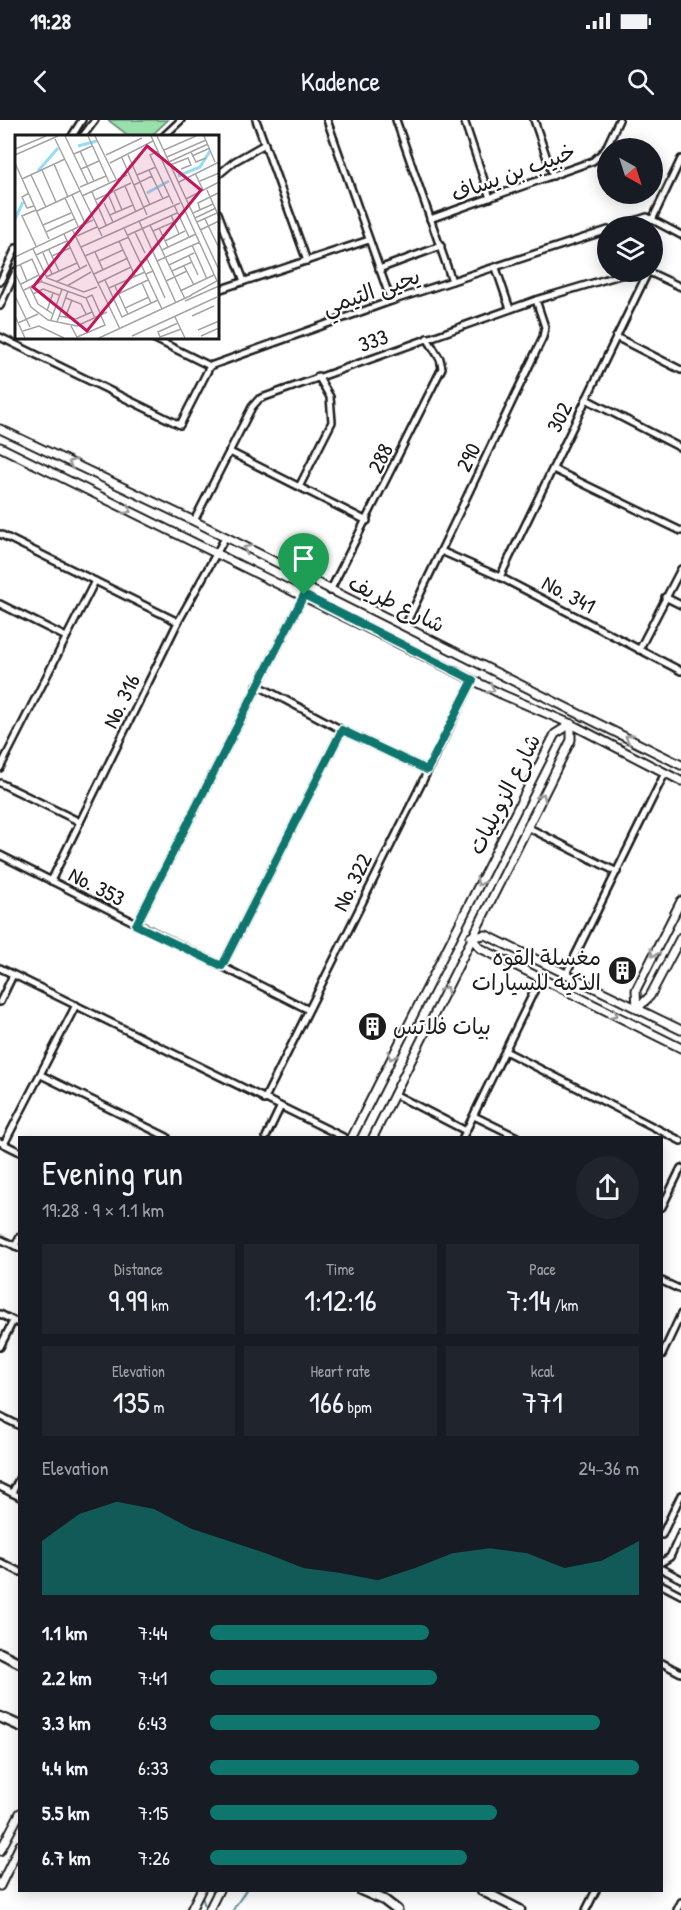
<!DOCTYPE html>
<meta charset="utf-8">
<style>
:root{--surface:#171b24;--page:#20242c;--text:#f1f3f6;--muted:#9ea1a6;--accent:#0f766e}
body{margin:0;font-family:"Patrick Hand","Playpen Sans Arabic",sans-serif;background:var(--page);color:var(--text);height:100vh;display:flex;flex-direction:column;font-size:22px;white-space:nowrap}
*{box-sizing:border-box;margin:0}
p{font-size:20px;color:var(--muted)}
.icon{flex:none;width:33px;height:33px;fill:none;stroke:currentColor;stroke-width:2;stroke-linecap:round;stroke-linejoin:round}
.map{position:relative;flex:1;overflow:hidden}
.sheet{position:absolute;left:18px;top:1016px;width:645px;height:756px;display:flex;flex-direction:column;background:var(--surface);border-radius:0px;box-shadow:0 3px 15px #0003}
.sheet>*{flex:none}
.needle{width:39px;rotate:141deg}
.buttons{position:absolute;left:597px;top:18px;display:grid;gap:12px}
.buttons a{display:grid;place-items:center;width:66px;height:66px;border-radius:50%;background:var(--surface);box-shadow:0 3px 15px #0003;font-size:30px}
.pin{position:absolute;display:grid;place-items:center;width:51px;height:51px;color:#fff;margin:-62px -26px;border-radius:50% 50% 50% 0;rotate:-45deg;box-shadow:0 0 6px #0007}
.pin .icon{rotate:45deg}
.round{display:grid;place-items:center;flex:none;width:63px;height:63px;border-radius:32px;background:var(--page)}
.summary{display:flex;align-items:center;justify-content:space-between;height:102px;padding:0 24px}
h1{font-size:33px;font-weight:600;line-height:45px}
.figures{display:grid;grid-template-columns:repeat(3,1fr);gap:9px;height:102px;padding:6px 24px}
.figures div{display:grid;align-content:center;border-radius:0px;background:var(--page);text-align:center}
.figures b{font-size:30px;font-weight:600}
.figures small{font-size:16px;font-weight:400}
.figures p{font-size:16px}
.chart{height:168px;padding:12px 24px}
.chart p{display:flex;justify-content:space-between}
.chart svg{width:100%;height:108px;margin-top:6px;fill:var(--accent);opacity:.7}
ul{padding:0 24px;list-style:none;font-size:20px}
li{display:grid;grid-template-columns:96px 72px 1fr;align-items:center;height:45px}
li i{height:15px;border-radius:8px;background:var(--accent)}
.status{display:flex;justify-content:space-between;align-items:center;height:42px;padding:0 30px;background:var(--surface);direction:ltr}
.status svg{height:16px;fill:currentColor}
header{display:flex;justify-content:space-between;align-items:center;height:78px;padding:0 24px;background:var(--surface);font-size:27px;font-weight:600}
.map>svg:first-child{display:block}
.green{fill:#99e0ad;stroke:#5a7e64;stroke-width:1.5}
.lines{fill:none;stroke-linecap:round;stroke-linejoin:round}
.stream{stroke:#64909f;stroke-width:2}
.minor-casing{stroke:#1c1c1c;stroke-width:10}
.tertiary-casing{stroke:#1c1c1c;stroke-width:11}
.secondary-casing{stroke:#1c1c1c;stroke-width:13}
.minor{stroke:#fff;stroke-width:5}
.tertiary{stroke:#fff;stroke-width:7}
.secondary{stroke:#fff;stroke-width:8}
.oneway{stroke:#999}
.route-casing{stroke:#fff;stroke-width:12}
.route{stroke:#0f766e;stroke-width:8}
.labels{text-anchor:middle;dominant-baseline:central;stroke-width:4.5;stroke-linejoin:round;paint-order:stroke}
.street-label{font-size:22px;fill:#1c1c1c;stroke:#fff}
.poi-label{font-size:22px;fill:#1c1c1c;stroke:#fff;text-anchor:end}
.inset-river{fill:none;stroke:#94ddf6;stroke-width:3}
.inset-road{fill:none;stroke:#a4a4a4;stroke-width:1.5}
.view{fill:#c2185b;fill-opacity:0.15;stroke:#c2185b;stroke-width:3}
.inset-edge{fill:none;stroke:#1c1c1c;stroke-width:3}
</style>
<div class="status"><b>19:28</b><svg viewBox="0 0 49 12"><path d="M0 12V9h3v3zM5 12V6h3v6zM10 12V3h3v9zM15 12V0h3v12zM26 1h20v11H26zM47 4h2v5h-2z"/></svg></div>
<header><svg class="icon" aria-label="back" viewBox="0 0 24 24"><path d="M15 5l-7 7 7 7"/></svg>Kadence<svg class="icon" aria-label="search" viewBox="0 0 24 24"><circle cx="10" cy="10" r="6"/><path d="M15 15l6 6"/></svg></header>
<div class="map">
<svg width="681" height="1790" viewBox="0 0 681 1790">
<rect width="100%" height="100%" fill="#fff"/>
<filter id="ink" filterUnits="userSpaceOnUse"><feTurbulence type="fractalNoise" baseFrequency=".0167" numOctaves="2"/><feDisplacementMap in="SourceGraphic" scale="12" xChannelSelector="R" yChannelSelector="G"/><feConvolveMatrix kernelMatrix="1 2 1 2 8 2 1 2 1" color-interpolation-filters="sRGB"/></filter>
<g filter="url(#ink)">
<polygon class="green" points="108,0 168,0 151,16 129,16"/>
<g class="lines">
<g class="stream">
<polyline points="201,1773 206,1790"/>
<polyline points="233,1790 246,1770"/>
</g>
<defs>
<g id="minor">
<polyline points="256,0 307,141"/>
<polyline points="327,0 391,181"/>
<polyline points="396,0 452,161"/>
<polyline points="464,0 490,78"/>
<polyline points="534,0 553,56"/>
<polyline points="72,16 82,0"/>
<polyline points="83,16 95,0"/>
<polyline points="164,16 181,0"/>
<polyline points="218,55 235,41 265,24"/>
<polyline points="218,93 244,161"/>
<polyline points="430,99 593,41 605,30 619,0"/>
<polyline points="652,100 681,39"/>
<polyline points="619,106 647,97 681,115"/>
<polyline points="496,148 510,189"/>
<polyline points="379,149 441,126"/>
<polyline points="649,152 681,167"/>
<polyline points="0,162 16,128"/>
<polyline points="218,170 369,120"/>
<polyline points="0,186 16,151"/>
<polyline points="0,217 180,305 210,246 391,181 608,110"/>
<polyline points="616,217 681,250"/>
<polyline points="153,218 210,246"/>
<polyline points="586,279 681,328"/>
<polyline points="230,332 367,401"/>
<polyline points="553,349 681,411"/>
<polyline points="299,367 332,302 330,277 318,256"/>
<polyline points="194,401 252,287 259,279 536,180 630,152"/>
<polyline points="0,414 178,502"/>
<polyline points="441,431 500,457 681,551"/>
<polyline points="500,457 648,152"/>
<polyline points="330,471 442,248 440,239 427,218"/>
<polyline points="665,477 681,485"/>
<polyline points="0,484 66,517"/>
<polyline points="405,506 543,217 545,207 536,180"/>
<polyline points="639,530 681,449"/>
<polyline points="257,565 342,610 427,650"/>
<polyline points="0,648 95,461"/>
<polyline points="0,663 80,702"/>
<polyline points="527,707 617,752"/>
<polyline points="0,735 307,889"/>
<polyline points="51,761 178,502 225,418"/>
<polyline points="136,805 304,475"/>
<polyline points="222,846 342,610"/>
<polyline points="0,848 343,1017"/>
<polyline points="566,854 665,653"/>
<polyline points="0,882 13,855"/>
<polyline points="507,932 681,1021"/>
<polyline points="41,955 167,1017"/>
<polyline points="394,974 466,1011"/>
<polyline points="264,980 473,560"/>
<polyline points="474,996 517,1017"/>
<polyline points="266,1017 280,988"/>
<polyline points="463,1017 541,857"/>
<polyline points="0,1022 20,1032"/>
<polyline points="4,1024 76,885"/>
<polyline points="662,1087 681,1048"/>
<polyline points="0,1119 20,1128"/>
<polyline points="15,1126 20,1116"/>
<polyline points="662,1161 681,1170"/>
<polyline points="0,1194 20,1204"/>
<polyline points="0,1227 13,1201"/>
<polyline points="662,1235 681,1194"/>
<polyline points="0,1296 20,1306"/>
<polyline points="0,1367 20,1377"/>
<polyline points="12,1373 20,1357"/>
<polyline points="662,1415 681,1375"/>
<polyline points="0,1442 20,1452"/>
<polyline points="662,1442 670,1437 681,1413"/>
<polyline points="662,1449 681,1459"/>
<polyline points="662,1465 681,1475"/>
<polyline points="662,1543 681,1553"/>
<polyline points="586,1790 596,1770"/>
<polyline points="677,1790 681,1782"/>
</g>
<g id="tertiary">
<polyline points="0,309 194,401 681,645"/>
<polyline points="0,327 501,574 571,604 681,661"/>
<polyline points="471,817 480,828 681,928"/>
<polyline points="471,817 486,815 681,910"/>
<polyline points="637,889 636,870 681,781"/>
<polyline points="637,889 650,876 681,817"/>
<polyline points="352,1017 555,614 571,604"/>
<polyline points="373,1017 571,620 571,604"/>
<polyline points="0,1731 20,1693"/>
<polyline points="0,1766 20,1725"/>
<polyline points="191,1790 201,1770"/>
<polyline points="209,1790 219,1770"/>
</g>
<g id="secondary">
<polyline points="0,1533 20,1543"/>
<polyline points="0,1597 20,1606"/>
<polyline points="361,1770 384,1780 397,1790"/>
<polyline points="481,1770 520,1790"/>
</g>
</defs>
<use href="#minor" class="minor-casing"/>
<use href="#tertiary" class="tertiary-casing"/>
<use href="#secondary" class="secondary-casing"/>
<use href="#minor" class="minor"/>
<use href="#tertiary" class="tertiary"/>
<use href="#secondary" class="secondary"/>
</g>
<defs><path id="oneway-chevron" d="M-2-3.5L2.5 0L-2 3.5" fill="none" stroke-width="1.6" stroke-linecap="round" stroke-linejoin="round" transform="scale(1.5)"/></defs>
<g class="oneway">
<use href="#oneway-chevron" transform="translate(72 343) rotate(-155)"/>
<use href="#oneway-chevron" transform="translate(128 390) rotate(26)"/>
<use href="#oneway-chevron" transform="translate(247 429) rotate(-153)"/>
<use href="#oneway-chevron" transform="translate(491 569) rotate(27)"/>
<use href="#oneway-chevron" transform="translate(629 618) rotate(-153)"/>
<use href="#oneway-chevron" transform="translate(542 677) rotate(-63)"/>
<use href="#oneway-chevron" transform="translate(480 762) rotate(117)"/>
<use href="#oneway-chevron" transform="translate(654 833) rotate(117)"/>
<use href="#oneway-chevron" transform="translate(445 870) rotate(-64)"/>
<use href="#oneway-chevron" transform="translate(614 894) rotate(27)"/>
<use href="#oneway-chevron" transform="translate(392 936) rotate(117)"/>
</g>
</g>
<g class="lines" filter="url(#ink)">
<defs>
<polygon id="route" points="304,475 473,560 427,650 342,610 222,846 136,805"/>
</defs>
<use href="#route" class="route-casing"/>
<use href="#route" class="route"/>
</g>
<defs>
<symbol id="building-disc" viewBox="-11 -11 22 22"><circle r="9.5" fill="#1c1c1c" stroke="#fff"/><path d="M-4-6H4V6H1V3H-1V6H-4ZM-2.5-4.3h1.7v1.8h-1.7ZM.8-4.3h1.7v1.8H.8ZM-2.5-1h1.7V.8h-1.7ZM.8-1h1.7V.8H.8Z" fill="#fff"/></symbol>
</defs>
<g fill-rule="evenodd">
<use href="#building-disc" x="606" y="834" width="33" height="33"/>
<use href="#building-disc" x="356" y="890" width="33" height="33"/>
</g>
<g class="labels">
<g class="street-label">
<text transform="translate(513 52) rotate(-20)">خبيب بن يساف</text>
<text transform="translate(371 171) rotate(-19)">يحيى التيمي</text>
<text transform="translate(373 220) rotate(-19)">333</text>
<text transform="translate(559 297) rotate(-64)">302</text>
<text transform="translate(468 337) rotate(-64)">290</text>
<text transform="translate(380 338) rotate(-64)">288</text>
<text transform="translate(569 474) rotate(28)">No. 341</text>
<text transform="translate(397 483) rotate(26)">شارع طريف</text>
<text transform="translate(121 581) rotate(-64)">No. 316</text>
<text transform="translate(504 674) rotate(-63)">شارع الزويليات</text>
<text transform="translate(352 762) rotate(-64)">No. 322</text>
<text transform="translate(97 766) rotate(27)">No. 353</text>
</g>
<g class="poi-label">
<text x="601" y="837">مغسلة القوه<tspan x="601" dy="25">الذكيه للسيارات</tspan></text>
<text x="393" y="906" text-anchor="start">بيات فلاتس</text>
</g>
</g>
<g transform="translate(15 15)">
<rect width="204" height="204" fill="#fff"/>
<path class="inset-river" d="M63,11L82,6M23,36L43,13M163,41L185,32L195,16M132,58L154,46M0,84L8,67"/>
<path class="inset-road" d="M50,1L73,49M73,1L94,47M80,1L101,44M136,1L202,146L176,160M142,1L204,135M189,1L200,27M40,4L87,101M0,14L31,1M149,15L181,1M65,16L79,46M143,16L135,20L158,69M176,17L181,27L191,23M59,19L77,11M0,20L43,1M91,20L127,3M113,20L135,70M177,21L195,13M152,22L191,5M107,23L132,80M154,27L193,9M0,28L34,104M95,28L138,6M39,29L53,62M155,30L173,23L176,30L166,34M66,34L84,26M27,35L41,67M134,35L148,64M180,38L188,55M16,40L31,72M122,40L141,32M7,44L50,24M185,46L204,38M164,47L204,27M119,50L137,41M110,51L121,77M65,52L91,41M192,55L204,82M99,56L107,75M77,57L91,90M14,58L7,62L12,73L19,71M93,59L101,78M57,60L70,88M67,61L112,40M50,63L63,91M171,64L204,47M80,65L116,48M89,68L98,87M159,70L174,102M129,72L154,61M185,75L183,68L203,58M22,76L65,56M178,78L198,69M95,80L118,70M156,80L164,99M180,83L201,73M190,84L203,111M124,86L161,168M182,87L202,78M28,90L56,78M135,90L170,164M109,93L147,174M144,93L153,112M57,94L105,194M84,94L128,73M185,95L204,86M138,96L159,87M31,97L59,84M120,97L130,118M49,99L65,134M113,100L162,78M62,101L82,92M104,106L120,141M150,106L170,96M177,110L192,144M21,111L7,81L21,75M66,112L165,68M18,114L32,143L69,157L82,152M34,115L44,136M147,115L181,99M80,117L88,135M28,118L37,139M21,120L52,106M37,121L55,113M70,121L114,102M174,121L183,140M0,122L78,85M84,126L108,115M142,126L185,107M125,127L132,124L138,136L131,139M5,129L12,146M154,130L179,118M169,131L179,150M0,132L17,124L27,147L71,163L77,160L86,180M138,136L150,163M157,136L177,127M0,138L16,172L33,185L62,191L92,177M79,139L113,123M31,142L62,128M90,145L107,182L143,165M151,146L172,136M41,147L72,130M83,148L116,132M127,148L136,168M6,149L24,140M52,151L76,137M100,151L110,173M15,152L23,169L38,179M94,153L130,137M9,155L27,146M165,156L199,140M18,159L28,154L44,160M103,159L133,145M0,161L15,192M51,163L66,169L71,179M71,163L80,183M170,166L204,151M32,176L38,158M113,179L110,173L134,162M0,181L10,203M44,181L61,184L77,177M177,181L199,171M160,182L170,203M50,183L57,165M36,185L47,154M42,187L53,156M3,188L23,179M163,188L143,197L145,202L166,194M56,191L62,202L90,190L86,181M183,195L204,186M8,196L24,191L49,203M117,201L202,162M186,201L204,193M84,203L177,160"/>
<path class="view" d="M132,11L186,55L72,196L18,152Z"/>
<rect width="204" height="204" class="inset-edge"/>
</g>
</svg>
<div class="buttons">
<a><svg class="needle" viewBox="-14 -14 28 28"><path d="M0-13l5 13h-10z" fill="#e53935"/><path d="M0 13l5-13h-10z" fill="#9ea1a6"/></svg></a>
<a><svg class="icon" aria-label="layers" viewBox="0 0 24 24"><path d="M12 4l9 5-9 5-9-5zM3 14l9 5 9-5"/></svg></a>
</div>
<div class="pin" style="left:304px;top:475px;background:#1e9e55"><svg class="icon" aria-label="arrive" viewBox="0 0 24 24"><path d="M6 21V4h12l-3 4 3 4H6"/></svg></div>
<section class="sheet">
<div class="summary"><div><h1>Evening run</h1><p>19:28 · 9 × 1.1 km</p></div><a class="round"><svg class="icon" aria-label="share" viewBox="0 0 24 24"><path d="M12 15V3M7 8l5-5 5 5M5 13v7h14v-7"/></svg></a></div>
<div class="figures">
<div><p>Distance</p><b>9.99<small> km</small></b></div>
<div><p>Time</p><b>1:12:16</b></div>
<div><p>Pace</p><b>7:14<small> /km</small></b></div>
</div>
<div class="figures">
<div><p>Elevation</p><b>135<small> m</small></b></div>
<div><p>Heart rate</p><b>166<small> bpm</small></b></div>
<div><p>kcal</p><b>771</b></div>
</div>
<div class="chart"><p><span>Elevation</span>24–36 m</p>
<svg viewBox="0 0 160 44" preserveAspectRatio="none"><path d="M0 44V22L10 11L20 6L30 9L40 17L50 22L60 27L70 33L80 35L90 38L100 33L110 27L120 25L130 27L140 33L150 30L160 22V44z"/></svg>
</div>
<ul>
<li><b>1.1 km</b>7:44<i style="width:51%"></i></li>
<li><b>2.2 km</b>7:41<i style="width:53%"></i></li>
<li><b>3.3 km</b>6:43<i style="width:91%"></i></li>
<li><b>4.4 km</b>6:33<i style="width:100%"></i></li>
<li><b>5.5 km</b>7:15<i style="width:67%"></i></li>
<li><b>6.7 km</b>7:26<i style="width:60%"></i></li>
</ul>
</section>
</div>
